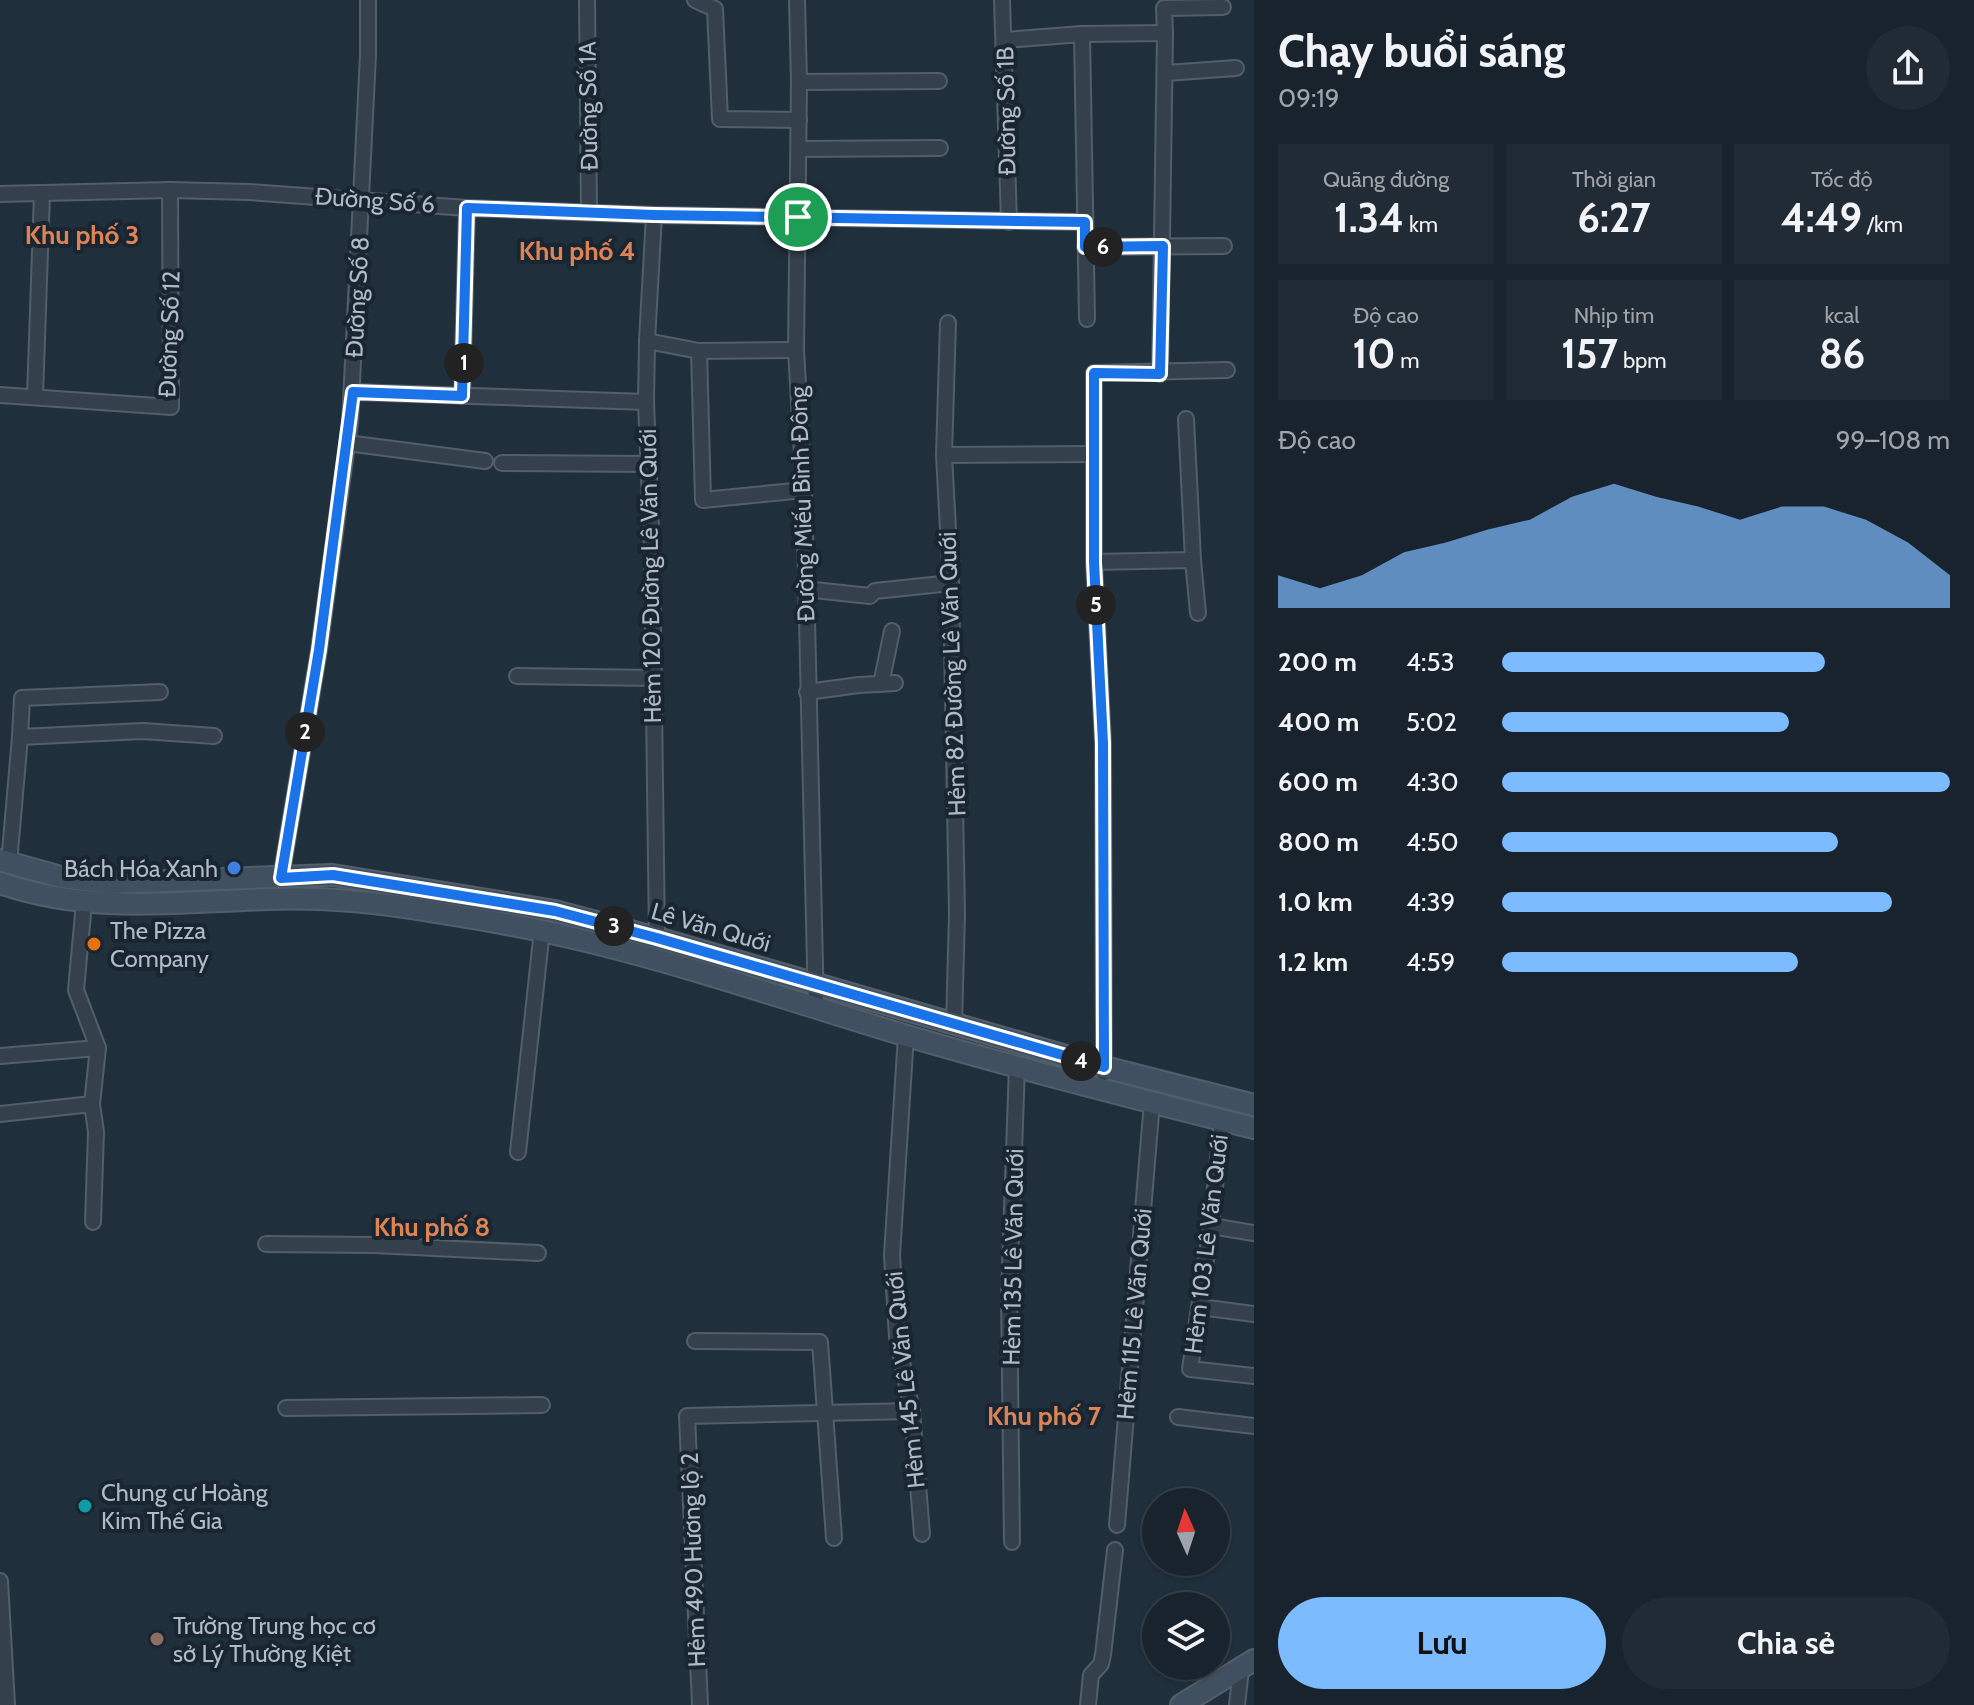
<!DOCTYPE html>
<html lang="vi">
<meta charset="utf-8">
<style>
:root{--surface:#18232d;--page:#212b35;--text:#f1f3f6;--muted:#9fa4aa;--line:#364049;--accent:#7dbbff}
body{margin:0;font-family:Cabin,sans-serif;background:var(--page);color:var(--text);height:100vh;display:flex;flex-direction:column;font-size:30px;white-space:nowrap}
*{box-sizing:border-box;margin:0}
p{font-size:26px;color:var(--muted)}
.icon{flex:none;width:44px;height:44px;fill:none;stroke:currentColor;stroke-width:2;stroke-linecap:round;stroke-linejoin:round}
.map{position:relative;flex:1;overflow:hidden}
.drawer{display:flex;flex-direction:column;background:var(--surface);width:720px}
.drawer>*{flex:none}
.needle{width:52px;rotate:357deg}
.controls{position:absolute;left:1142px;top:1488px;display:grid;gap:16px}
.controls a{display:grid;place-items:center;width:88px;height:88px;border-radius:50%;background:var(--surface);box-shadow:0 2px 6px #0004,0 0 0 2px var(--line);font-size:40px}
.pin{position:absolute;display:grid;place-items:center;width:68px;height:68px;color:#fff;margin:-34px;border:4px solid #fff;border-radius:50%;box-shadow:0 2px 8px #0007}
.km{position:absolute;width:40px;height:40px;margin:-20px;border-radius:50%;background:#222;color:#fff;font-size:22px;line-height:40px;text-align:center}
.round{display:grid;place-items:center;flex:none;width:84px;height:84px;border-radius:42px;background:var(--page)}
.head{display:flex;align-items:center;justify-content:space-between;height:136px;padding:0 24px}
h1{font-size:44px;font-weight:700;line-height:60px}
.stats{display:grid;grid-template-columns:repeat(3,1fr);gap:12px;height:136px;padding:8px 24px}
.stats div{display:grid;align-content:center;border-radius:0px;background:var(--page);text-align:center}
.stats b{font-size:40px;font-weight:700}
.stats small{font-size:22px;font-weight:400}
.stats p{font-size:22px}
.chart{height:224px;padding:16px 24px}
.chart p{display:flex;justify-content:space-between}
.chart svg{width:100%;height:144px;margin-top:8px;fill:var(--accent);opacity:.7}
.button{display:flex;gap:16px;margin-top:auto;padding:16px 24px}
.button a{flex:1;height:92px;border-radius:48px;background:var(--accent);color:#111;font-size:32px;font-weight:700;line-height:92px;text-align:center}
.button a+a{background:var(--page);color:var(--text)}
ul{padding:0 24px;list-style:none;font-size:26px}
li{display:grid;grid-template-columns:128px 96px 1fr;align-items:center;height:60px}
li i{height:20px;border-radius:10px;background:var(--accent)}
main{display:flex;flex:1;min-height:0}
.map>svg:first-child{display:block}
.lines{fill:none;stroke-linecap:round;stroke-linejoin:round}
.street-casing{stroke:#525e6a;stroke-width:18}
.secondary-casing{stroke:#525e6a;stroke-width:24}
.street{stroke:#34404c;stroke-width:14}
.secondary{stroke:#415060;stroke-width:20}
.route-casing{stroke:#fff;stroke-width:16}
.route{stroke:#1a73e8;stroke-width:10}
.shop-dot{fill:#3f7fe0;stroke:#192531;stroke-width:3}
.food-dot{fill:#e8710a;stroke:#192531;stroke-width:3}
.culture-dot{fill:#0f9aa8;stroke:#192531;stroke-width:3}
.education-dot{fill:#8d6e63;stroke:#192531;stroke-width:3}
.labels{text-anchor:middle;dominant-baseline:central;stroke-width:8;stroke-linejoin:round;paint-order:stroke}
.street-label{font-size:24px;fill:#afbbc8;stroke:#192531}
.poi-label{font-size:24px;fill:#afbbc8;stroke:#192531;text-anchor:start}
.neighbourhood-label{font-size:26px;font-weight:bold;fill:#dd8455;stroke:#192531}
</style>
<main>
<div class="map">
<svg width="1254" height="1705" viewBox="0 0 1254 1705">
<rect width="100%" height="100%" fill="#202f3c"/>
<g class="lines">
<defs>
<g id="street">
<polyline points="587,0 589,211"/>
<polyline points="695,0 715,9 720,119 799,120"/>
<polyline points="797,0 799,82 796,350 804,490 816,1008"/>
<polyline points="1002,0 1009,222"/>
<polyline points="1165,33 1164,8 1223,7"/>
<polyline points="1082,34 1165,33 1160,374"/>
<polyline points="1005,40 1082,34 1087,319"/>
<polyline points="1166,73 1236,68"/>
<polyline points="799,82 939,81"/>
<polyline points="799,149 940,148"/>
<polyline points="0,194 170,190 249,192 467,208 654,215 1085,222"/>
<polyline points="654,215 647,341 646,402 652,552 657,938"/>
<polyline points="1085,247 1224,246"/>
<polyline points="948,323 944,455 951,585 957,914 954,1025"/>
<polyline points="647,341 699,351 796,350"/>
<polyline points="699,351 703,500 804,490"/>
<polyline points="353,392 646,402"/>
<polyline points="0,395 171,407 170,190"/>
<polyline points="462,396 467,208"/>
<polyline points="35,397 42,193"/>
<polyline points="1186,419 1193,560"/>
<polyline points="347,443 485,461"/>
<polyline points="944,455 1093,454"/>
<polyline points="502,463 648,464"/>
<polyline points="1094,562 1193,560 1198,613"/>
<polyline points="805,589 870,596 875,591 951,583"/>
<polyline points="517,676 653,678"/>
<polyline points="881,684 892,631"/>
<polyline points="807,692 859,685 895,683"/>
<polyline points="20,737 22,698 160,692"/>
<polyline points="9,863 20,737 143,731 214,736"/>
<polyline points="281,878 319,650 350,422 368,55 368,0"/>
<polyline points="84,903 76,990 98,1048 92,1104 96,1132 93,1222"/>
<polyline points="906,1035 892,1255 897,1337 912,1411 922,1534"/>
<polyline points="0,1056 98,1048"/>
<polyline points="1104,1073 1103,743 1094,562 1094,373 1227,370"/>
<polyline points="0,1114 92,1104"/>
<polyline points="1222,1120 1211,1226 1190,1369 1254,1376"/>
<polyline points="518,1152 542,930"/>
<polyline points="1211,1226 1254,1233"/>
<polyline points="266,1244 374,1245 538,1253"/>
<polyline points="1200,1307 1254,1314"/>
<polyline points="695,1341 820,1342 834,1538"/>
<polyline points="286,1408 542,1405"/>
<polyline points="1178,1417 1254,1426"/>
<polyline points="1117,1525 1152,1102"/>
<polyline points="1012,1542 1009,1294 1017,1066"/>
<polyline points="0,1581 7,1705"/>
<polyline points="700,1705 687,1416 912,1411"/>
<polyline points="1088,1705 1091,1675 1101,1664 1103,1655 1115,1550"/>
<polyline points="1237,1705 1241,1669"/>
</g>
<g id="secondary">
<polyline points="0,860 61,877 108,883 333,875 555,911 657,938 1104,1067 1254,1105"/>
<path d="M0,883C88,914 177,902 269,899C323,897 376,902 429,911C485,920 540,929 594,943C699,969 801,1004 904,1035C1020,1069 1137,1099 1254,1128"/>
<polyline points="1181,1705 1254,1660"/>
</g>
</defs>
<use href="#street" class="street-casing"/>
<use href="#secondary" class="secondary-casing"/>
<use href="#street" class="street"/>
<use href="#secondary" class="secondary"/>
</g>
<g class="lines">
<defs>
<polygon id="route" points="467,208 654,215 1085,222 1085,247 1163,246 1160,374 1094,373 1094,562 1103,743 1104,1067 657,938 555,911 333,875 281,878 319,650 353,392 462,396"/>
</defs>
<use href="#route" class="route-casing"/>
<use href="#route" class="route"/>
</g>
<circle class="shop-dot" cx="234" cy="868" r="8"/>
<circle class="food-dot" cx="94" cy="944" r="8"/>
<circle class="culture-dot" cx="85" cy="1506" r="8"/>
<circle class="education-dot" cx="157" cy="1639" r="8"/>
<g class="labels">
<g class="street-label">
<text transform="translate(588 106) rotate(-91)">Đường Số 1A</text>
<text transform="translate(1006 111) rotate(-91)">Đường Số 1B</text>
<text transform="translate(375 200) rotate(4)">Đường Số 6</text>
<text transform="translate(357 297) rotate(-87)">Đường Số 8</text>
<text transform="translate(169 334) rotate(-88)">Đường Số 12</text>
<text transform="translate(802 504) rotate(-92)">Đường Miếu Bình Đông</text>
<text transform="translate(650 576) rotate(-91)">Hẻm 120 Đường Lê Văn Quới</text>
<text transform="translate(952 674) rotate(-92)">Hẻm 82 Đường Lê Văn Quới</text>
<text transform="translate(711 927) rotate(16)">Lê Văn Quới</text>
<text transform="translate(1206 1244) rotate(-83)">Hẻm 103 Lê Văn Quới</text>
<text transform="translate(1013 1257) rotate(-89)">Hẻm 135 Lê Văn Quới</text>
<text transform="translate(1134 1314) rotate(-85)">Hẻm 115 Lê Văn Quới</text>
<text transform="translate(905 1380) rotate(-96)">Hẻm 145 Lê Văn Quới</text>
<text transform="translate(693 1560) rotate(-92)">Hẻm 490 Hương lộ 2</text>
</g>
<g class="poi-label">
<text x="218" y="868" text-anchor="end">Bách Hóa Xanh</text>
<text x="110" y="930">The Pizza<tspan x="110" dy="28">Company</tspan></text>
<text x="101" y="1492">Chung cư Hoàng<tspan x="101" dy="28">Kim Thế Gia</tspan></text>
<text x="173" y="1625">Trường Trung học cơ<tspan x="173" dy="28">sở Lý Thường Kiệt</tspan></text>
</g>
<g class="neighbourhood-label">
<text x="82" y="235">Khu phố 3</text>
<text x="577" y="251">Khu phố 4</text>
<text x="432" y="1227">Khu phố 8</text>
<text x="1044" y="1416">Khu phố 7</text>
</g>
</g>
</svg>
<div class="controls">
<a><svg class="needle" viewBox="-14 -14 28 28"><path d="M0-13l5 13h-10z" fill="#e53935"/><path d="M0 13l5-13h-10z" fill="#9fa4aa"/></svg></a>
<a><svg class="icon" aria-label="layers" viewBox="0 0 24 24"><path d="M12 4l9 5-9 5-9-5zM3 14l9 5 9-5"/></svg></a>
</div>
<div class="pin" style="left:798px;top:217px;background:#1e9e55"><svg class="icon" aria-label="arrive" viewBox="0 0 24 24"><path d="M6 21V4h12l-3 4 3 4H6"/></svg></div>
<b class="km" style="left:464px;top:363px">1</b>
<b class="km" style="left:305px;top:732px">2</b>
<b class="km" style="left:614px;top:926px">3</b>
<b class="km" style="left:1081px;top:1061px">4</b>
<b class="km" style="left:1096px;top:605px">5</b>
<b class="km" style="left:1103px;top:247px">6</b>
</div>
<section class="drawer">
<div class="head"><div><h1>Chạy buổi sáng</h1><p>09:19</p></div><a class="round"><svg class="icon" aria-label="share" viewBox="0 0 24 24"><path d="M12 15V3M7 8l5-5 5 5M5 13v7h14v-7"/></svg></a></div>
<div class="stats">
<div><p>Quãng đường</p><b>1.34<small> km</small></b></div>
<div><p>Thời gian</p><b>6:27</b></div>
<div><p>Tốc độ</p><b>4:49<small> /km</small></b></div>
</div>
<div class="stats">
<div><p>Độ cao</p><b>10<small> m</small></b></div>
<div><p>Nhịp tim</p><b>157<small> bpm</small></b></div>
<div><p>kcal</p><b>86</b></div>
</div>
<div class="chart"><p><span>Độ cao</span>99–108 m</p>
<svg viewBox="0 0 160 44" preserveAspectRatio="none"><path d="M0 44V34L10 38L20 34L30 27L40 24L50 20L60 17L70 10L80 6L90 10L100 13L110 17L120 13L130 13L140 17L150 24L160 34V44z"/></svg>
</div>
<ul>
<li><b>200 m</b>4:53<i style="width:72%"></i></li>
<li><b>400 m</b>5:02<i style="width:64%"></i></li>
<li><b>600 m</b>4:30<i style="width:100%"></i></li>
<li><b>800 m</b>4:50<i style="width:75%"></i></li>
<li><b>1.0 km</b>4:39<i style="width:87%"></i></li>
<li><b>1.2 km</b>4:59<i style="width:66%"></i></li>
</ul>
<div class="button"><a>Lưu</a><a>Chia sẻ</a></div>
</section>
</main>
